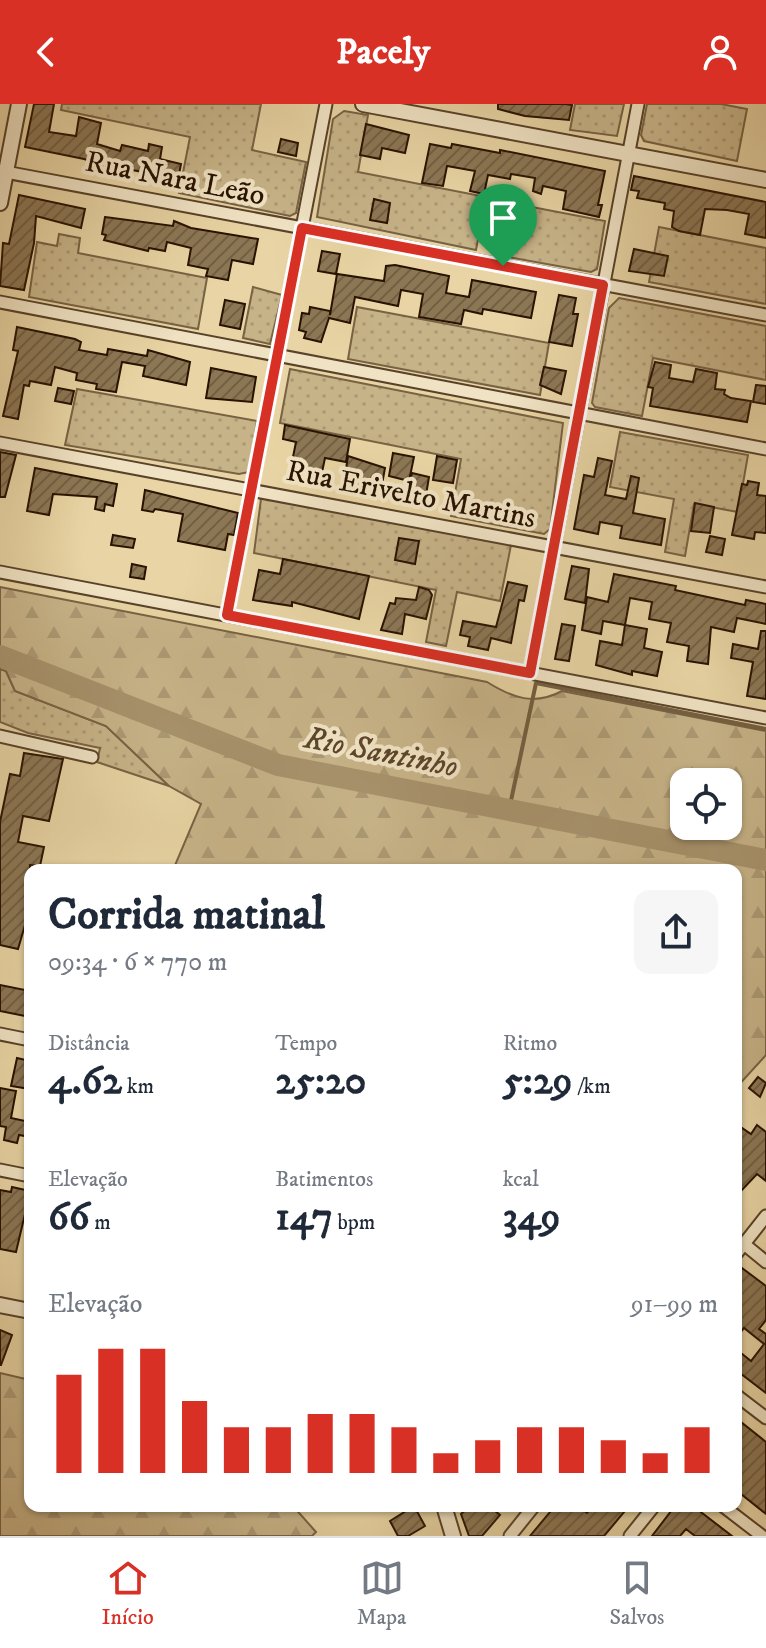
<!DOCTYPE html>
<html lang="pt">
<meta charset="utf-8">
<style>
:root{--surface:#fff;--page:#f6f6f7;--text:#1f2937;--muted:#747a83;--line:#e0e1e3;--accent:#d93025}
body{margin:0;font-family:"IM FELL DW Pica",serif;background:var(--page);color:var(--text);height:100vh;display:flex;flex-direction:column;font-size:30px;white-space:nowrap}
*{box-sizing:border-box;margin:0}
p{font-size:26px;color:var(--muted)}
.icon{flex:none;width:44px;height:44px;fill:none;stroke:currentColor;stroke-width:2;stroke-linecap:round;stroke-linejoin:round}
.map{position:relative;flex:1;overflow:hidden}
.details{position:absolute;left:24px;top:760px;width:718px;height:648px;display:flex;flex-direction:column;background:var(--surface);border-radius:16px;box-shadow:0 2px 6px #0004}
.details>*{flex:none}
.controls{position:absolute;left:670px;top:664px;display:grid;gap:16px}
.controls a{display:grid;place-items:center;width:72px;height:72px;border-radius:16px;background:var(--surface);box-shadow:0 2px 6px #0004;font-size:40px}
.pin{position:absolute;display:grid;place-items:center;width:68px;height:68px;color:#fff;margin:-82px -34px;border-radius:50% 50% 50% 0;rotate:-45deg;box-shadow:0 0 8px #0007}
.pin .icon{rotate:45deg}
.round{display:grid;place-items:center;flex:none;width:84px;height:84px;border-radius:16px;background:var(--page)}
.summary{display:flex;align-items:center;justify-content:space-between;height:136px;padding:0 24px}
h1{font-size:44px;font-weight:700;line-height:60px}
.figures{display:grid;grid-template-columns:repeat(3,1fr);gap:12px;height:136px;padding:8px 24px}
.figures div{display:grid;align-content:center}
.figures b{font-size:40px;font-weight:700}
.figures small{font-size:22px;font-weight:400}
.figures p{font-size:22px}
.chart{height:224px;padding:16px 24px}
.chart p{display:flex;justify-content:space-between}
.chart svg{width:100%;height:144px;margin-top:8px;stroke:var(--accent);stroke-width:6}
header{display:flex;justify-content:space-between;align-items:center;height:104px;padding:0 24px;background:var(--accent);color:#fff;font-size:36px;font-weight:700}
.dock{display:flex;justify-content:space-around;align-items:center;height:112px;border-top:2px solid var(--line);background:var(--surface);font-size:22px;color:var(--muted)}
.dock a{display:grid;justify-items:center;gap:4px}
.dock .selected{color:var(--accent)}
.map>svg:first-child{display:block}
.grass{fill:url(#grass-dots);stroke:#786244;stroke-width:2}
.forest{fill:url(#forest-firs);stroke:#786244;stroke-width:2;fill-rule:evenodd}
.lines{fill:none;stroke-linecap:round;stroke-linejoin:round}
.stream{stroke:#745f41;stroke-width:4}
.river{stroke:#a7926c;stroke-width:22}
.building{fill:url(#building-hatch);stroke:#281200;stroke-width:2}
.minor-casing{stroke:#584229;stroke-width:15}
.tertiary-casing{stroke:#584229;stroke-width:18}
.minor{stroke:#f0e3c4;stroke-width:11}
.tertiary{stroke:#f0e3c4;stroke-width:14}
.route-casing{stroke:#fff;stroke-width:16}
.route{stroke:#d93025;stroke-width:10}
.labels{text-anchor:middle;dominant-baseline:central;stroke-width:8;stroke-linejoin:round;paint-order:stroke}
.street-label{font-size:30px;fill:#281200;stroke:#f0e3c4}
.water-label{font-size:32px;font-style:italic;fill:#5b452b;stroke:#f0e3c4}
</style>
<header><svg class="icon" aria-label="back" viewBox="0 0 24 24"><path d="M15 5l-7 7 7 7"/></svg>Pacely<svg class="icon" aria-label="person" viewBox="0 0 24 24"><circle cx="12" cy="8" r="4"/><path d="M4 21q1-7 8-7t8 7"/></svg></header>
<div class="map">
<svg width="766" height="1432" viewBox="0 0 766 1432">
<defs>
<pattern id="grass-dots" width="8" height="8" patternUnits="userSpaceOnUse" patternTransform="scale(2)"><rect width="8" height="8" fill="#c7b388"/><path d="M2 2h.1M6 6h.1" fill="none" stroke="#ab9974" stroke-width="1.8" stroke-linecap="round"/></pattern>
<pattern id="forest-firs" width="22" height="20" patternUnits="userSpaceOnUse" patternTransform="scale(2)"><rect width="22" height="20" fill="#c7b388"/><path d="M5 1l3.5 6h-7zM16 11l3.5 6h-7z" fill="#ab9974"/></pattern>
<pattern id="building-hatch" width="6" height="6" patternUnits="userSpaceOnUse" patternTransform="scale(2)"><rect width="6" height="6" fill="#8c7755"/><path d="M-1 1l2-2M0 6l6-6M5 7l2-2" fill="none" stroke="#726044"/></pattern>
</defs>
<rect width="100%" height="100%" fill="#e8d4a4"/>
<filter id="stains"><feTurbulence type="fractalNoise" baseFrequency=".0025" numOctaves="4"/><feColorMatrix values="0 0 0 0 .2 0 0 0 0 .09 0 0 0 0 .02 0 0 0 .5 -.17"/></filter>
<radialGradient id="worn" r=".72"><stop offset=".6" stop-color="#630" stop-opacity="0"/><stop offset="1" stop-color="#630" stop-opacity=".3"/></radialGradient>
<g class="grass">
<polygon points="62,0 261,0 252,46 306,58 296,109 290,112 179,89 190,33 61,6"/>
<polygon points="575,0 624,0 617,32 570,26"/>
<polygon points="647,0 721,0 747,5 737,57 644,37 641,31"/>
<polygon points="344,7 368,11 358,68 486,93 476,146 317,113 333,15"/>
<polygon points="511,99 605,117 597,165 591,168 502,152"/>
<polygon points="659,123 766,144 766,200 649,178"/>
<polygon points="59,130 80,134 78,149 207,174 198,225 29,193 37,138 57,142"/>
<polygon points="253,183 282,191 270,240 243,234"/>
<polygon points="619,194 766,222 766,276 653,254 642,312 595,303 592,299 609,204"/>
<polygon points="357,203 549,239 540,291 348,255"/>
<polygon points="290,265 563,319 550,425 544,430 451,412 461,355 280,319"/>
<polygon points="77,285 257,317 249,368 239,370 65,341"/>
<polygon points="620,328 748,351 738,408 694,400 685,452 665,448 674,395 610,383"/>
<polygon points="264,392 511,441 500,497 457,488 446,542 426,538 436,486 254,449 261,395"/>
<polygon points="0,565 6,567 15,587 106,622 169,682 97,658 100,644 28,629 0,618"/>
</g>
<g class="forest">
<path d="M0,483L487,578C513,594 534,602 562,587L766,627V951L736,984V766H173L201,700L169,682L106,622L15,587L6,567L0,565ZM684,678H728V722H684Z"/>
<polygon points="0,1269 30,1276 30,1402 293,1402 316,1428 312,1432 0,1432"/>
</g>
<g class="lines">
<polyline class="stream" points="509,706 536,579 766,625"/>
<polyline class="river" points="0,552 278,661 766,756"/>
</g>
<g class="building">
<polygon points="34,0 54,0 49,28 76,32 79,13 101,19 97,40 120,47 122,41 148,47 149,40 162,43 160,55 181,60 177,81 162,78 163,72 132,66 131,70 84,55 25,43"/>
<polygon points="498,0 565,0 572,1 569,16 525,12 498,5"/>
<polygon points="366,20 409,31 405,49 382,44 380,55 360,51"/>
<polygon points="281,35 298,39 296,52 278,48"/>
<polygon points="430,40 451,44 452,40 500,49 500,46 605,67 598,101 602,101 599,113 563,105 566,87 543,82 541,90 533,87 535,74 511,70 510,75 488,71 484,90 470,87 475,67 447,62 443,82 422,79"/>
<polygon points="634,72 766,98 766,134 745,130 749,110 727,106 705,105 700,131 679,127 672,123 674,107 664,105 665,99 637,94 639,87 631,86"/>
<polygon points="19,91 85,105 81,124 36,112 34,139 24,186 0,182 3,139 9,140"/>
<polygon points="374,95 390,99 387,119 370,116"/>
<polygon points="495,110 506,112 500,138 488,136"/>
<polygon points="105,113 173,122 174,117 191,124 258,135 253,160 232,156 228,176 206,172 208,165 188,161 191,144 167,138 165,147 149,144 148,147 104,136 106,131 102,130"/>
<polygon points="634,145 668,152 664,172 629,167"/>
<polygon points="322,147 340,150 336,170 318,167"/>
<polygon points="395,161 449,172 446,189 469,193 472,176 536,188 531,214 483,205 482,210 464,206 461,220 419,213 423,190 401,186 398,202 355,193 350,219 329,214 321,238 304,234 306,228 299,226 302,209 309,210 310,203 330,207 330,211 337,170 384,177 386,162"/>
<polygon points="559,191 576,194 573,210 578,210 572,242 549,238"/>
<polygon points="225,196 245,200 240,225 220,221"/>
<polygon points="17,223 75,235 81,238 79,246 107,251 108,245 147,252 148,246 190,258 186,281 143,272 145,262 122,258 116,288 96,285 97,280 76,276 77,269 55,263 51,281 30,277 29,282 24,281 18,315 3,312 18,247 13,246"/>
<polygon points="655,258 671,261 669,274 693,278 696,265 717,269 715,285 725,286 724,290 731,294 751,297 747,318 650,302 653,284 648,283"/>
<polygon points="544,263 566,267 561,290 540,281"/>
<polygon points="211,264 256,273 252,298 206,294"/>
<polygon points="756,281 766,282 766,300 753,298"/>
<polygon points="58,284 74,287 71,300 55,297"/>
<polygon points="285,321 350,335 346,358 325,354 321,373 291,363 296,338 283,335"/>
<polygon points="0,348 16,351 5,393 0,393"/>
<polygon points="393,349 414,353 409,377 389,372"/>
<polygon points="348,352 385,364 381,386 344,378"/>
<polygon points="437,352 457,356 453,379 433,376"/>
<polygon points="598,354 612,357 605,391 626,395 631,372 639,374 633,409 665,415 661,441 620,434 622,422 600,418 598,430 574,425 584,371 594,373"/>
<polygon points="35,364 117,380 113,402 105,400 104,407 95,405 97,393 53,390 49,411 27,407"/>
<polygon points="412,369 429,373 425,397 407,393"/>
<polygon points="748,377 759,379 757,391 766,392 766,429 755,428 754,435 732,431 742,380 747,381"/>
<polygon points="145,386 238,409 234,431 228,430 225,446 178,437 183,410 155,405 153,408 142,406"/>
<polygon points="695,399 714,403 710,429 691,427"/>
<polygon points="113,431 135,435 133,444 111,441"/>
<polygon points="710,432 725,435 722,451 706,448"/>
<polygon points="399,434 419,437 415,460 395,456"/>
<polygon points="283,455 369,472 359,515 292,498 292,502 253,496 259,466 280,470"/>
<polygon points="132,460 146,463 144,475 130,473"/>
<polygon points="572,462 589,465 585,499 565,495"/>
<polygon points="614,470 676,482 675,486 745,501 746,496 766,500 766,520 737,514 734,528 711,523 708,560 687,557 689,542 667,538 671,519 649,515 652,498 630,494 625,521 603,517 601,530 582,526 587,493 608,498"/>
<polygon points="508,478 527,482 524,497 519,496 511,539 491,534 488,546 468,542 470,533 460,531 463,517 496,523"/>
<polygon points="419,483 429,486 432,491 426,515 405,510 402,530 381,526 390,499 395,500 396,494 416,496"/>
<polygon points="562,520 575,522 569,557 555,555"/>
<polygon points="625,521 647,525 644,544 662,548 657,572 632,567 632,571 596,561 600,537 622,541"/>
<polygon points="761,527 766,527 766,595 747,592 753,558 731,554 733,540 758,545"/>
<polygon points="24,649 63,655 49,717 23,712 18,738 44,743 40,762 30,761 30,804 18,845 0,841 0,718 10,670 20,672"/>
<polygon points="0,881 30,887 30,913 0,907"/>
<polygon points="17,954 30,957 30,985 11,982"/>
<polygon points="758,973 766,979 760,993 749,984"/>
<polygon points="0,984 16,987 11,1014 30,1018 30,1033 19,1031 17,1039 4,1036 6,1023 0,1022"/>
<polygon points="757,1021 766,1028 766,1077 757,1070 742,1086 736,1081 736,1033 742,1024 751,1030"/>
<polygon points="12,1083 30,1087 30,1112 25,1110 16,1148 0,1145 0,1086 11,1088"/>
<polygon points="742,1164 766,1182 766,1216 759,1225 766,1230 766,1289 736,1266 736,1245 751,1257 764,1240 744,1224 736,1234 736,1172"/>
<polygon points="0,1226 12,1231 1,1261 0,1261"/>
<polygon points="736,1314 766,1338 766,1410 736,1386 736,1359 740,1354 736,1351"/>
<polygon points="414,1402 425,1422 408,1432 398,1432 390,1417"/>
<polygon points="469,1402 489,1402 500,1411 482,1432 469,1432 461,1410"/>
<polygon points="555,1402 578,1402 587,1409 593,1402 619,1402 625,1407 604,1432 530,1432"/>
<polygon points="675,1402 693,1402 732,1432 695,1432 686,1425 680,1432 652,1432"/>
</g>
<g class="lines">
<defs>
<g id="minor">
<polyline points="0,67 766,211"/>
<polyline points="0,198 766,345"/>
<polyline points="0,339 766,483"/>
<polyline points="0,468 766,614"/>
<polyline points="227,511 326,0"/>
<polyline points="530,569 638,0"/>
<polyline points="0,632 92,653"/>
<polyline points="0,930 30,936"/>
<polyline points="0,1066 30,1072"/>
<polyline points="744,1140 766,1158"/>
<polyline points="736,1150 766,1112"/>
<polyline points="736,1291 766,1314"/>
<polyline points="723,1402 762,1432"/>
<polyline points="510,1432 534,1402"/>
<polyline points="630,1432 654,1402"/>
</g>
<g id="tertiary">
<polyline points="363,0 766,76"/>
<polyline points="0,99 19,0"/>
<polyline points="0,1201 30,1207"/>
<polyline points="444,1402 453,1432"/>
</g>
</defs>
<use href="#minor" class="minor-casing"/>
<use href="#tertiary" class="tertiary-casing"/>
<use href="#minor" class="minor"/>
<use href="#tertiary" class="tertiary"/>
</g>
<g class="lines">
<defs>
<polygon id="route" points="302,124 603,181 530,569 227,511"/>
</defs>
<use href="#route" class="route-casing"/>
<use href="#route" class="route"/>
</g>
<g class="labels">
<g class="street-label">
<text transform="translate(175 75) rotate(11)">Rua Nara Leão</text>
<text transform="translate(411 391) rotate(11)">Rua Erivelto Martins</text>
</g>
<g class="water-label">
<text transform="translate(381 649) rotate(11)">Rio Santinho</text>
</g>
</g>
<rect width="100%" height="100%" filter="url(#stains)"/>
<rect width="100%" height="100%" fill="url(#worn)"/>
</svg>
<div class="controls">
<a><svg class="icon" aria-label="locate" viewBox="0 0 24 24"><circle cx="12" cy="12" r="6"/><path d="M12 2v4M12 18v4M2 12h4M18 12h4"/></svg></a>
</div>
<div class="pin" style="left:503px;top:162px;background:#1e9e55"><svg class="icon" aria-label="arrive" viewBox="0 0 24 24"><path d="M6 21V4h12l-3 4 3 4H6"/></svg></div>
<section class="details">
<div class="summary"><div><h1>Corrida matinal</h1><p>09:34 · 6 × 770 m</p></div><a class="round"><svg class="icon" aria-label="share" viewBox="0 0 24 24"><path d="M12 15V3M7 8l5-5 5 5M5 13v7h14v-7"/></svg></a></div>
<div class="figures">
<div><p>Distância</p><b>4.62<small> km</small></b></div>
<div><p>Tempo</p><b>25:20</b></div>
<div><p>Ritmo</p><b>5:29<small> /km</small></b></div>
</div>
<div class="figures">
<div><p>Elevação</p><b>66<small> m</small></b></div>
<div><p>Batimentos</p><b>147<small> bpm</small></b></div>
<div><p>kcal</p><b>349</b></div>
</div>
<div class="chart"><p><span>Elevação</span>91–99 m</p>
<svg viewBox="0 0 160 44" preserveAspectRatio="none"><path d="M5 44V14M15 44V6M25 44V6M35 44V22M45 44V30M55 44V30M65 44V26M75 44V26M85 44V30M95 44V38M105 44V34M115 44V30M125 44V30M135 44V34M145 44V38M155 44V30"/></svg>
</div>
</section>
</div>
<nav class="dock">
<a class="selected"><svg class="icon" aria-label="home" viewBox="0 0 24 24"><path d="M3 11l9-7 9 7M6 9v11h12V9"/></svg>Início</a>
<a><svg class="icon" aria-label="map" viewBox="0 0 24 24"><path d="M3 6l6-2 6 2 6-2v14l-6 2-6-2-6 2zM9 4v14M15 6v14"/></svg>Mapa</a>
<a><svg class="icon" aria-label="saved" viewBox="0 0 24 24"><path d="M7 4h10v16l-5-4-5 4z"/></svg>Salvos</a>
</nav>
